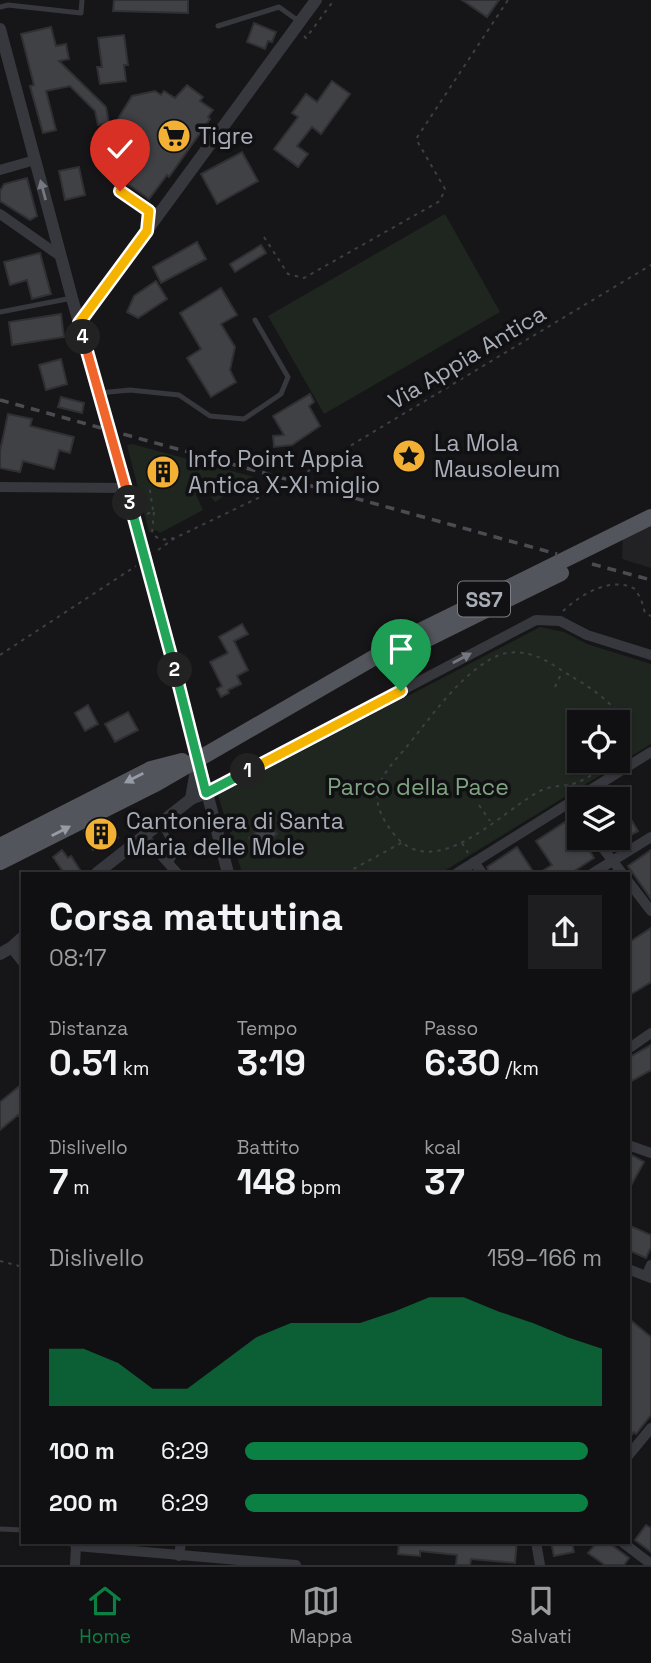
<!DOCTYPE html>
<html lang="it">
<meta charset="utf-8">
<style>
:root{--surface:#101012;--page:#1e1e20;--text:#f1f3f6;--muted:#9c9d9f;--line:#303032;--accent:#0b8043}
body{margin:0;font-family:"Space Grotesk",sans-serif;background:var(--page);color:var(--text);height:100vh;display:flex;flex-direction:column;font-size:26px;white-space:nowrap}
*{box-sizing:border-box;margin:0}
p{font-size:23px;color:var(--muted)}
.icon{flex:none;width:38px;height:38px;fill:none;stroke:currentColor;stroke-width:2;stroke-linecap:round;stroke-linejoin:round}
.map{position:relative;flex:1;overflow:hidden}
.drawer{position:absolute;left:21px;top:872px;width:609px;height:672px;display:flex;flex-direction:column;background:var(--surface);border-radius:0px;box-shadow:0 2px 5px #0004,0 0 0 2px var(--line)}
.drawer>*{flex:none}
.buttons{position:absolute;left:567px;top:710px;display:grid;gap:14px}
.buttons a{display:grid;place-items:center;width:63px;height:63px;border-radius:0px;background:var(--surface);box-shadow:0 2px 5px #0004,0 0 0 2px var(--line);font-size:35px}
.pin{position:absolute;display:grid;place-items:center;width:60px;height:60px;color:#fff;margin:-72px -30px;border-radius:50% 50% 50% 0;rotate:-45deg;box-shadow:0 0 7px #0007}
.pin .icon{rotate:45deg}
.km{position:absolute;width:35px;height:35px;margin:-18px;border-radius:50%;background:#222;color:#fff;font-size:19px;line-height:35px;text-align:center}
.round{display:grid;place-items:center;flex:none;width:74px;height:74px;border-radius:0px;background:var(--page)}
.summary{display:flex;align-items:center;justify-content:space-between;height:119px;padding:0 28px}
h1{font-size:38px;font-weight:700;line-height:52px}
.metrics{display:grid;grid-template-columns:repeat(3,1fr);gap:10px;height:119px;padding:7px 28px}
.metrics div{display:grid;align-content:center}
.metrics b{font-size:35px;font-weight:700}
.metrics small{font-size:19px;font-weight:400}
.metrics p{font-size:19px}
.chart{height:196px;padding:14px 28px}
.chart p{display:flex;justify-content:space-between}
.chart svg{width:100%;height:126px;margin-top:7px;fill:var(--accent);opacity:.7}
ul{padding:0 28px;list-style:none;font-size:23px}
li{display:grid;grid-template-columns:112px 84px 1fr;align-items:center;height:52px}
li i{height:18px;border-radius:9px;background:var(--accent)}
.menu{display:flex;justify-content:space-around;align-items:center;height:98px;border-top:2px solid var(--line);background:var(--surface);font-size:19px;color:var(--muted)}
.menu a{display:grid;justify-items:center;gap:4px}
.menu .selected{color:var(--accent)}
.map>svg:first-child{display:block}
.built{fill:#222225}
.green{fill:#1e261f;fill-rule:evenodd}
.building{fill:#404145;stroke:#303034;stroke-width:2}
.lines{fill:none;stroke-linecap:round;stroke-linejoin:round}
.path{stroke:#3d3f44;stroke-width:2;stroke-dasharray:3.5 5;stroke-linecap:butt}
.service{stroke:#37383d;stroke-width:5}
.minor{stroke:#37383d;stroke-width:10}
.tertiary{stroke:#37383d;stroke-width:12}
.primary{stroke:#53555c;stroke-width:16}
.rail{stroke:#4a4c52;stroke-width:3.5;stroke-dasharray:9 7;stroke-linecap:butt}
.oneway{fill:#757881}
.oneway2{fill:#979ba6}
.split-1-casing{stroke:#fff;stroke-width:14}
.split-2-casing{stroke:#fff;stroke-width:14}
.split-3-casing{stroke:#fff;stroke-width:14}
.split-4-casing{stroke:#fff;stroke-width:14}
.split-5-casing{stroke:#fff;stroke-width:14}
.split-1{stroke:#f5b400;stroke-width:9}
.split-2{stroke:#22a559;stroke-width:9}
.split-3{stroke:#22a559;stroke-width:9}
.split-4{stroke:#f0652b;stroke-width:9}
.split-5{stroke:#f5b400;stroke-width:9}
.labels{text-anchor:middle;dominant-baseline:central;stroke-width:7;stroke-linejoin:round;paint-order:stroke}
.shield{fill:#111113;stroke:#7b7e86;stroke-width:2}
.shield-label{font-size:21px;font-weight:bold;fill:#a8adb8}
.poi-label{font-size:23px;fill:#a8adb8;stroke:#111113;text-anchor:start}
.street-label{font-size:23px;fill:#a8adb8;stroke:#111113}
.park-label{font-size:23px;fill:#7fa381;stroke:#111113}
</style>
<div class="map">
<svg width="651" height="1565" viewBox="0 0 651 1565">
<rect width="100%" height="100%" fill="#161618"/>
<polygon class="built" points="651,517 651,568 622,559 623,530"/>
<g class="green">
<polygon points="445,214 500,312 324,414 268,316"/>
<polygon points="132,444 254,477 215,502 201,483 196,485 196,495 203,510 160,533 157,530 149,532 127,445"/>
<path d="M540,627L564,632L587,644L651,664V744L441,873H242L218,795ZM579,723H618V761H579Z"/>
</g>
<g class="building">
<polygon points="114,0 188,0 188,13 113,11"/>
<polygon points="462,0 499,0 487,17"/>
<polygon points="254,23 276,32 272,42 268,41 265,49 247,42"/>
<polygon points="51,27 56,46 66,44 69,59 59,61 106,107 109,123 98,125 95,111 70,86 46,91 56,130 43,133 30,86 34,85 21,34"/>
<polygon points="124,35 128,65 124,65 126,81 100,84 97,67 102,67 98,38"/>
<polygon points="332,81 350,94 321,134 312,127 297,146 308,154 298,167 274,149 298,117 292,113 306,94 317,102"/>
<polygon points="187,85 203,97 200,101 213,110 208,117 210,119 169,177 167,175 149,199 128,184 135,176 131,174 138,165 134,163 136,160 106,138 132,96 155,91 161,95 164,91 175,98"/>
<polygon points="242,152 258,181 217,204 201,174"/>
<polygon points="79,167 85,195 65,200 59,171"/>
<polygon points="27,178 37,216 30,220 0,201 0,191 4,184"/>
<polygon points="197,242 206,259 161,283 153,267"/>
<polygon points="261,245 266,253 235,272 230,264"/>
<polygon points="40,253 51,294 32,299 27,280 10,285 4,262"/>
<polygon points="156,281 167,299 138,318 127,312 134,296"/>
<polygon points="221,288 237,315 221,324 235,347 230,370 236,382 211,397 187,358 201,349 180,313"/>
<polygon points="61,314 64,337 12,345 9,322"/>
<polygon points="61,359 67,384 46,390 39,365"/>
<polygon points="310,394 314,402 309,406 320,426 292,445 274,447 273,436 284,435 273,416"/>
<polygon points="61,397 84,403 82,413 58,407"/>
<polygon points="8,414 32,419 30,426 74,437 70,453 59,450 54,469 23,461 20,472 0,468 0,451"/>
<polygon points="242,624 248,634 234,641 248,670 237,676 241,684 228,690 229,693 221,697 217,689 222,686 210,662 228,653 219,637"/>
<polygon points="88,705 98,724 85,731 75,713"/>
<polygon points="128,712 138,730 115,742 105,724"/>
<polygon points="629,816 638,831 618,842 618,823"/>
<polygon points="109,819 118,838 93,850 84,831"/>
<polygon points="565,822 579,846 584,842 594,858 571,873 539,873 552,865 536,841"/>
<polygon points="267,823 277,834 258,849 249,838"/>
<polygon points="517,847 534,873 489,873 487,867"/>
<polygon points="62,850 68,858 71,856 80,870 75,873 64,873 53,857"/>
<polygon points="651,850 651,899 628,866"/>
<polygon points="651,928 651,982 628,996 628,943"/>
<polygon points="651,1045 651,1070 628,1083 628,1058"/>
<polygon points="23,1083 23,1121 18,1115 0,1130 0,1102"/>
<polygon points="628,1153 644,1162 628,1191"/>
<polygon points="628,1225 651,1235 651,1247 646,1258 628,1250"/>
<polygon points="628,1318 651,1337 651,1415 636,1434 634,1432 628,1439"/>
<polygon points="646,1525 651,1528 651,1552 635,1540"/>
<polygon points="399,1542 517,1542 515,1563 471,1559 470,1565 456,1565 457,1555 420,1551 420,1556 398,1554"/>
<polygon points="551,1542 572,1542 574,1552 554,1556"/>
<polygon points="597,1542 608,1542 629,1558 624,1565 605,1565 588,1553"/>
</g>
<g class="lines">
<g class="path">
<polyline points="304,36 306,38 334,0"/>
<polyline points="264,237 288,274 304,278 440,201 445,189 416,139 508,0"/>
<polyline points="300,476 651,265"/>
<polyline points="153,510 150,491 155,470"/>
<path d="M147,514L154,511L152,533C159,541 164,540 174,538"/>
<polyline points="158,550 175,538 287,484"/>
<path d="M563,611C581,594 611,576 635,589L641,599L645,613L651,616"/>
<polyline points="0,655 136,566"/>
<polyline points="555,687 562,672"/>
<path d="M612,761C601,768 588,779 576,783C564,787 551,785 540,791C500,812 434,886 393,833C365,797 378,779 404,750C430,719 460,673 497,656C506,652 519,651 528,654C544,657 557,668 571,676C595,690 651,726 618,758"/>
<polyline points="479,805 490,821"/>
<polyline points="462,843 468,853"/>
<polyline points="346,873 403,842"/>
<polyline points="0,1261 23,1267"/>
</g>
<g class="service">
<polyline points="0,7 8,5 81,13 82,0"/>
<polyline points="218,26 279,7 300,22"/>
<polyline points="120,191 149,211 148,224"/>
<polyline points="0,312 72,298"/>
<polyline points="99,393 130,390 179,395 210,416 244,419 281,394 288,377 255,320"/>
<polyline points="160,823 176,853 169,865"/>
<polyline points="0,1529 23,1530"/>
<polyline points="60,1542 76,1545"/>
</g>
<g class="minor">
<polyline points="0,170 35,160"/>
<polyline points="0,214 60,256"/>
<polyline points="0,487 125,488"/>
<polyline points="206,793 536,620 560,621 587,635 651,655"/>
<polyline points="569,804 579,817"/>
<polyline points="144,836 177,873"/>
<polyline points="595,838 622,873"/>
<polyline points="474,862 482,873"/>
<polyline points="457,873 651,752"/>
<polyline points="593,873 651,837"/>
<polyline points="628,881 651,911"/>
<polyline points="628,1049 651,1033"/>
<polyline points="628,1145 651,1153"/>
<polyline points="628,1269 651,1278"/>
<polyline points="646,1276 651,1265"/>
<polyline points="628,1456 651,1428"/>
<polyline points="536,1542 540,1565"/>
<polyline points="622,1542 651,1564"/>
<polyline points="179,1556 181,1542"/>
<polyline points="75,1565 76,1546 296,1565"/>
</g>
<g class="tertiary">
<polyline points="0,29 72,298 146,559 228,873"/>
<polyline points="79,323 316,0"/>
<polyline points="191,799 197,764"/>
<polyline points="97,873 191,799 206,793"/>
<polyline points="12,947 23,961"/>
<polyline points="0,954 12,947 23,937"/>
</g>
<g class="primary">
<polyline points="397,654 561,573"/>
<polyline points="0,846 151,769 182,761"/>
<polyline points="0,862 157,783 420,631 651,517"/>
</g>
<g class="rail">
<polyline points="0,400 557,554"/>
<polyline points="592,564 651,580"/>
</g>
</g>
<defs><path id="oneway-solid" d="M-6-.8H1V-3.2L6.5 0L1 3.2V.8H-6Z" transform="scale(1.75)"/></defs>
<g class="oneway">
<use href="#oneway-solid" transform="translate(43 190) rotate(-105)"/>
<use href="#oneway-solid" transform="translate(462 658) rotate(-28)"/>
</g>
<g class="oneway2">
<use href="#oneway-solid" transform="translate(134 778) rotate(153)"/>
<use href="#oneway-solid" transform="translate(61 831) rotate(-27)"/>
</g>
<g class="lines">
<defs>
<polyline id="split-1" points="248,771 401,691"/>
<polyline id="split-2" points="175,670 206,793 248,771"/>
<polyline id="split-3" points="130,503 175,670"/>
<polyline id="split-4" points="83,337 130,503"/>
<polyline id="split-5" points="83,337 79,323 147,231 149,211 120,191"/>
</defs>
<use href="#split-1" class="split-1-casing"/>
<use href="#split-2" class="split-2-casing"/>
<use href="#split-3" class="split-3-casing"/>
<use href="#split-4" class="split-4-casing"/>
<use href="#split-5" class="split-5-casing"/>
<use href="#split-1" class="split-1"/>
<use href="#split-2" class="split-2"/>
<use href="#split-3" class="split-3"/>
<use href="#split-4" class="split-4"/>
<use href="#split-5" class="split-5"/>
</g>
<defs>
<symbol id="supermarket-disc" viewBox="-11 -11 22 22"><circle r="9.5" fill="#f2b134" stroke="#111113"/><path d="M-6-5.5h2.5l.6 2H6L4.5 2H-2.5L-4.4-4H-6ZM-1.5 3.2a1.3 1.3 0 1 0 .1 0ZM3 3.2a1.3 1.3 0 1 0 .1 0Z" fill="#111"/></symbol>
<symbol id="sight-disc" viewBox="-11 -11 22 22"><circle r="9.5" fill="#f2b134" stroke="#111113"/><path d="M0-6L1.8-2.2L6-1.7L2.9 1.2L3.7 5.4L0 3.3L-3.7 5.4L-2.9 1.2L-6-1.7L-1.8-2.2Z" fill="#111"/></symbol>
<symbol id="building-disc" viewBox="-11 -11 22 22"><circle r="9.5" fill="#f2b134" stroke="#111113"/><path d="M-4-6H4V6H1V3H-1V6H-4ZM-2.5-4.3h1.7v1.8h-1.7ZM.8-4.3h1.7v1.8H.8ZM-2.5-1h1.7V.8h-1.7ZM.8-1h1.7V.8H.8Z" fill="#111"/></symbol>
</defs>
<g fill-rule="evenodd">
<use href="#supermarket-disc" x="155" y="117" width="38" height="38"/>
<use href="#sight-disc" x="390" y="437" width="38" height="38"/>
<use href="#building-disc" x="144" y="453" width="38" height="38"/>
<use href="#building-disc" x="82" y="815" width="38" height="38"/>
</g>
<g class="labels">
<rect class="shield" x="458" y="581.5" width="52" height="35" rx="5"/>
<g class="shield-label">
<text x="484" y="599">SS7</text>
</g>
<g class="poi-label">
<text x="198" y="136">Tigre</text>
<text x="434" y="443">La Mola<tspan x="434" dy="26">Mausoleum</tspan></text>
<text x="188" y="459">Info Point Appia<tspan x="188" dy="26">Antica X-XI miglio</tspan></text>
<text x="126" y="821">Cantoniera di Santa<tspan x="126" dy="26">Maria delle Mole</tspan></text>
</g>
<g class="street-label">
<text transform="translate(467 357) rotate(-31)">Via Appia Antica</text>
</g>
<g class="park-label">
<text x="418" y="787">Parco della Pace</text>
</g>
</g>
</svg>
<div class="buttons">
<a><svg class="icon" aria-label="locate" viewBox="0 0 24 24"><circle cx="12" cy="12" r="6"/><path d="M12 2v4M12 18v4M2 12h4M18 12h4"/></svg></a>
<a><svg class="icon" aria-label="layers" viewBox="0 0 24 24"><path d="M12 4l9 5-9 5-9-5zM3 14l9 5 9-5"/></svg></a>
</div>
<div class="pin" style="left:401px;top:691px;background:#1e9e55"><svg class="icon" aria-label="arrive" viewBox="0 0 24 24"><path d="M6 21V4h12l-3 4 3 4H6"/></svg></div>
<div class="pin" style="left:120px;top:191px;background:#d93025"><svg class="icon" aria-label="check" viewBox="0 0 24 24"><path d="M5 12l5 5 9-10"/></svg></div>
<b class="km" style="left:248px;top:771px">1</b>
<b class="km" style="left:175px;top:670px">2</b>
<b class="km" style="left:130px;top:503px">3</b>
<b class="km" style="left:83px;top:337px">4</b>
<section class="drawer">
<div class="summary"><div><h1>Corsa mattutina</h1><p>08:17</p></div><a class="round"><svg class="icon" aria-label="share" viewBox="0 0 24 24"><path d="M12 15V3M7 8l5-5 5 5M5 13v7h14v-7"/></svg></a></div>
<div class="metrics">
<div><p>Distanza</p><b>0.51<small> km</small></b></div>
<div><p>Tempo</p><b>3:19</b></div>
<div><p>Passo</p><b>6:30<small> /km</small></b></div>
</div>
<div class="metrics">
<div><p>Dislivello</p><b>7<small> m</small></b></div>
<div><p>Battito</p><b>148<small> bpm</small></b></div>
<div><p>kcal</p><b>37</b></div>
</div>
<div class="chart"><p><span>Dislivello</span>159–166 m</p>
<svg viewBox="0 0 160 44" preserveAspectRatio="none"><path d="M0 44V24L10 24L20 29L30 38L40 38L50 29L60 20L70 15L80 15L90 15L100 11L110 6L120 6L130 11L140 15L150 20L160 24V44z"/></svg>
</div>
<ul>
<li><b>100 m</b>6:29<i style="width:96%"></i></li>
<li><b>200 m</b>6:29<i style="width:96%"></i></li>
</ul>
</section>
</div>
<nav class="menu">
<a class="selected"><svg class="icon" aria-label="home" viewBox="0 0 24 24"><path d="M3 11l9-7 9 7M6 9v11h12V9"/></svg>Home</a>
<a><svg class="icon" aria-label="map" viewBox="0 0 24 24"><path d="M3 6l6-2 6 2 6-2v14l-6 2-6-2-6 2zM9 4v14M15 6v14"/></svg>Mappa</a>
<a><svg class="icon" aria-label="saved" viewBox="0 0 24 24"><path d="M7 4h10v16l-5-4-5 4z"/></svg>Salvati</a>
</nav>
